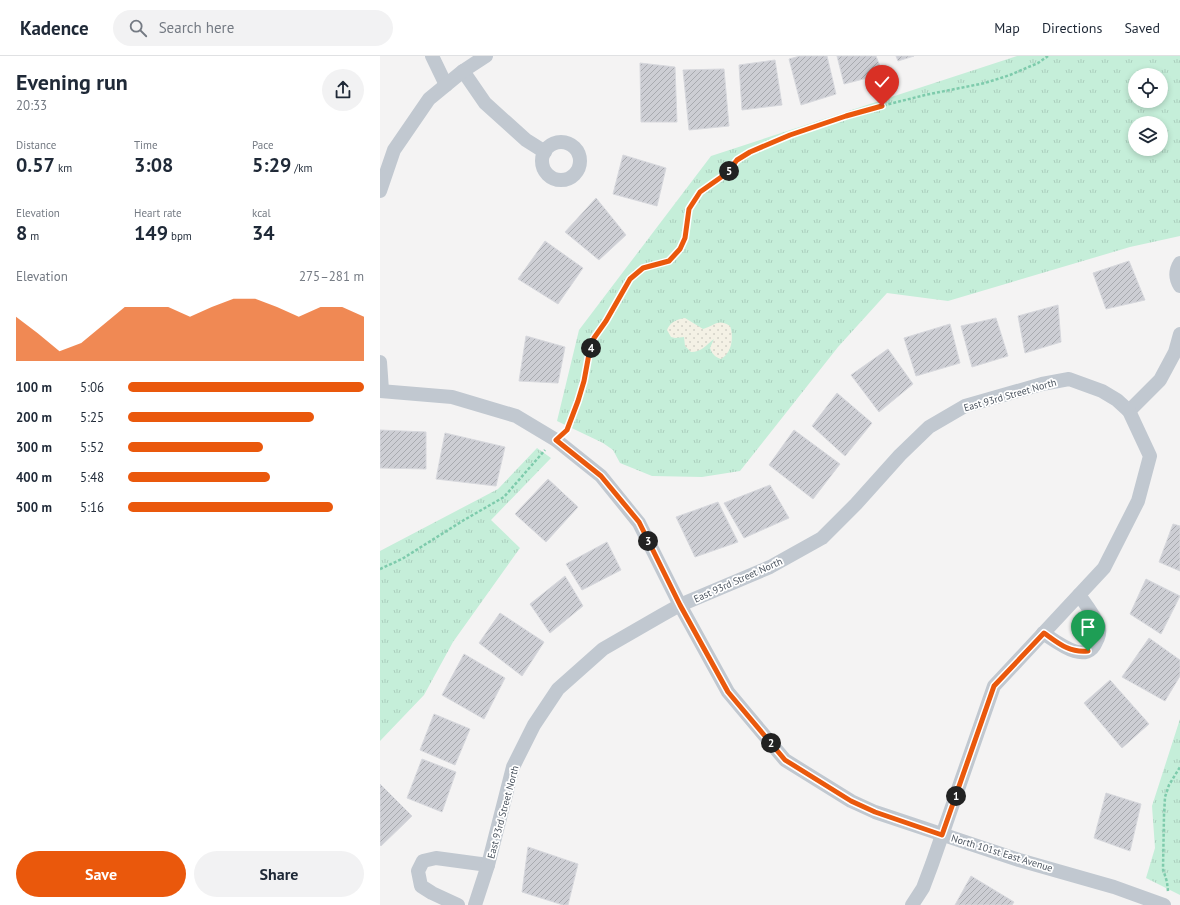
<!DOCTYPE html>
<meta charset="utf-8">
<style>
:root{--surface:#fff;--page:#f2f2f3;--text:#1f2937;--muted:#747a83;--line:#e0e1e3;--accent:#ea580c}
body{margin:0;font-family:"PT Sans",sans-serif;background:var(--page);color:var(--text);height:100vh;display:flex;flex-direction:column;font-size:15px;white-space:nowrap}
*{box-sizing:border-box;margin:0}
p{font-size:13px;color:var(--muted)}
.icon{flex:none;width:22px;height:22px;fill:none;stroke:currentColor;stroke-width:2;stroke-linecap:round;stroke-linejoin:round}
.map{position:relative;flex:1;overflow:hidden}
.details{display:flex;flex-direction:column;background:var(--surface);width:380px}
.details>*{flex:none}
.tools{position:absolute;left:748px;top:12px;display:grid;gap:8px}
.tools a{display:grid;place-items:center;width:40px;height:40px;border-radius:50%;background:var(--surface);box-shadow:0 2px 6px #0003;font-size:20px}
.pin{position:absolute;display:grid;place-items:center;width:34px;height:34px;color:#fff;margin:-41px -17px;border-radius:50% 50% 50% 0;rotate:-45deg;box-shadow:0 0 4px #0007}
.pin .icon{rotate:45deg}
.km{position:absolute;width:20px;height:20px;margin:-10px;border-radius:50%;background:#222;color:#fff;font-size:11px;line-height:20px;text-align:center}
.round{display:grid;place-items:center;flex:none;width:42px;height:42px;border-radius:21px;background:var(--page)}
.headline{display:flex;align-items:center;justify-content:space-between;height:68px;padding:0 16px}
h1{font-size:22px;font-weight:700;line-height:30px}
.metrics{display:grid;grid-template-columns:repeat(3,1fr);gap:6px;height:68px;padding:4px 16px}
.metrics div{display:grid;align-content:center}
.metrics b{font-size:20px;font-weight:700}
.metrics small{font-size:11px;font-weight:400}
.metrics p{font-size:11px}
.chart{height:112px;padding:8px 16px}
.chart p{display:flex;justify-content:space-between}
.chart svg{width:100%;height:72px;margin-top:4px;fill:var(--accent);opacity:.7}
.action{display:flex;gap:8px;margin-top:auto;padding:8px 16px}
.action a{flex:1;height:46px;border-radius:24px;background:var(--accent);color:#fff;font-size:16px;font-weight:700;line-height:46px;text-align:center}
.action a+a{background:var(--page);color:var(--text)}
ul{padding:0 16px;list-style:none;font-size:13px}
li{display:grid;grid-template-columns:64px 48px 1fr;align-items:center;height:30px}
li i{height:10px;border-radius:5px;background:var(--accent)}
header{display:flex;align-items:center;gap:24px;box-sizing:border-box;height:56px;padding:0 20px;background:var(--surface);border-bottom:1px solid var(--line)}
header strong{font-size:19px}
nav{display:flex;gap:22px;margin-inline-start:auto;font-size:14px}
.search{width:280px;height:36px;background:var(--page);display:flex;align-items:center;gap:10px;box-sizing:border-box;padding:0 14px;border-radius:22px;color:var(--muted);font-size:15px}
main{display:flex;flex:1;min-height:0}
.map>svg:first-child{display:block}
.grass{fill:url(#grass-tufts);fill-rule:evenodd}
.sand{fill:url(#sand-dots)}
.building{fill:url(#building-hatch);stroke:#d7d8dd}
.lines{fill:none;stroke-linecap:round;stroke-linejoin:round}
.path{stroke:#7ecbac;stroke-width:2.5;stroke-dasharray:3 2;stroke-linecap:butt}
.street{stroke:#c1c8d0;stroke-width:14}
.route-casing{stroke:#fff;stroke-width:8}
.route{stroke:#ea580c;stroke-width:5}
.labels{text-anchor:middle;dominant-baseline:central;stroke-width:3.5;stroke-linejoin:round;paint-order:stroke}
.street-label{font-size:10px;fill:#4b545f;stroke:#fff}
</style>
<header>
<strong>Kadence</strong>
<div class="search"><svg class="icon" aria-label="search" viewBox="0 0 24 24"><circle cx="10" cy="10" r="6"/><path d="M15 15l6 6"/></svg>Search here</div>
<nav><a>Map</a><a>Directions</a><a>Saved</a></nav>
</header>
<main>
<section class="details">
<div class="headline"><div><h1>Evening run</h1><p>20:33</p></div><a class="round"><svg class="icon" aria-label="share" viewBox="0 0 24 24"><path d="M12 15V3M7 8l5-5 5 5M5 13v7h14v-7"/></svg></a></div>
<div class="metrics">
<div><p>Distance</p><b>0.57<small> km</small></b></div>
<div><p>Time</p><b>3:08</b></div>
<div><p>Pace</p><b>5:29<small> /km</small></b></div>
</div>
<div class="metrics">
<div><p>Elevation</p><b>8<small> m</small></b></div>
<div><p>Heart rate</p><b>149<small> bpm</small></b></div>
<div><p>kcal</p><b>34</b></div>
</div>
<div class="chart"><p><span>Elevation</span>275–281 m</p>
<svg viewBox="0 0 160 44" preserveAspectRatio="none"><path d="M0 44V17L10 27L20 38L30 33L40 22L50 11L60 11L70 11L80 17L90 11L100 6L110 6L120 11L130 17L140 11L150 11L160 17V44z"/></svg>
</div>
<ul>
<li><b>100 m</b>5:06<i style="width:100%"></i></li>
<li><b>200 m</b>5:25<i style="width:79%"></i></li>
<li><b>300 m</b>5:52<i style="width:57%"></i></li>
<li><b>400 m</b>5:48<i style="width:60%"></i></li>
<li><b>500 m</b>5:16<i style="width:87%"></i></li>
</ul>
<div class="action"><a>Save</a><a>Share</a></div>
</section>
<div class="map">
<svg width="800" height="849" viewBox="0 0 800 849">
<defs>
<pattern id="grass-tufts" width="24" height="20" patternUnits="userSpaceOnUse"><rect width="24" height="20" fill="#c5eed9"/><path d="M3 7l-1-3M5 7V3M7 7l1-3M15 17l-1-3M17 17v-4M19 17l1-3" fill="none" stroke="#abcebd"/></pattern>
<pattern id="sand-dots" width="8" height="8" patternUnits="userSpaceOnUse"><rect width="8" height="8" fill="#f4f1e5"/><path d="M2 2h.1M6 6h.1" fill="none" stroke="#d3d1c7" stroke-width="1.8" stroke-linecap="round"/></pattern>
<pattern id="building-hatch" width="6" height="6" patternUnits="userSpaceOnUse"><rect width="6" height="6" fill="#cdced4"/><path d="M-1 1l2-2M0 6l6-6M5 7l2-2" fill="none" stroke="#a8aaaf"/></pattern>
</defs>
<rect width="100%" height="100%" fill="#f4f3f3"/>
<g class="grass">
<path d="M637,0H800V180L750,191L568,245L507,237L458,291L360,415L322,421L272,420L240,407L233,394L223,387L177,365L199,274L331,100ZM755,19H781V45H755ZM755,67H781V93H755Z"/>
<polygon points="157,392 171,402 111,464 140,492 73,586 44,639 0,685 0,495 118,433"/>
<polygon points="800,663 800,839 766,822 775,792 772,750"/>
</g>
<path class="sand" d="M305,262L323,273C335,270 337,262 350,270C354,281 352,297 341,303C335,301 332,298 330,292L334,283C326,289 322,296 311,296L305,290L304,281L295,282L291,281L287,274C290,266 297,263 305,262Z"/>
<g class="building">
<polygon points="420,0 447,0 456,38 421,49 409,3"/>
<polygon points="457,0 496,0 503,18 464,28"/>
<polygon points="516,0 534,0 518,5"/>
<polygon points="395,4 402,49 362,54 359,9"/>
<polygon points="260,7 295,11 297,66 261,66"/>
<polygon points="344,13 349,70 309,74 303,14"/>
<polygon points="243,99 286,112 277,150 233,138"/>
<polygon points="216,142 246,179 219,204 185,176"/>
<polygon points="165,185 203,212 178,248 138,223"/>
<polygon points="749,205 765,244 726,253 713,217"/>
<polygon points="678,249 681,286 645,297 638,260"/>
<polygon points="616,262 628,300 592,311 581,270"/>
<polygon points="570,268 580,307 536,320 524,282"/>
<polygon points="146,280 185,291 178,327 139,325"/>
<polygon points="508,293 533,328 499,356 471,319"/>
<polygon points="457,337 492,367 465,400 432,370"/>
<polygon points="0,374 46,376 46,413 0,412"/>
<polygon points="414,374 460,408 433,443 389,409"/>
<polygon points="65,377 125,391 116,430 56,423"/>
<polygon points="168,423 198,451 166,486 135,458"/>
<polygon points="390,429 409,462 364,482 344,447"/>
<polygon points="338,446 358,486 315,501 296,461"/>
<polygon points="793,468 800,470 800,515 779,506"/>
<polygon points="227,486 241,514 202,534 186,508"/>
<polygon points="185,520 203,550 170,577 150,548"/>
<polygon points="766,523 800,540 781,578 750,558"/>
<polygon points="120,557 164,586 142,620 99,587"/>
<polygon points="769,582 800,604 800,620 785,645 742,621"/>
<polygon points="84,598 125,622 104,663 62,639"/>
<polygon points="730,624 769,668 742,692 704,647"/>
<polygon points="54,658 90,673 75,709 40,694"/>
<polygon points="42,703 76,716 62,756 27,742"/>
<polygon points="0,728 32,760 1,790 0,789"/>
<polygon points="726,737 761,748 750,795 714,782"/>
<polygon points="148,791 198,808 188,849 183,849 142,836"/>
<polygon points="591,820 634,846 632,849 575,849"/>
</g>
<g class="lines">
<g class="path">
<polyline points="186,375 204,325 209,298 214,282 226,265 249,223 263,212 289,205 300,193 305,182 309,153 320,136 347,117 357,104 370,96 411,79 466,59 545,39 605,27 630,19 658,7 668,0"/>
<polyline points="0,513 22,503 84,464 124,441 165,394"/>
<polyline points="788,835 787,826 783,813 784,759 785,741 789,729 800,711"/>
</g>
<g class="street">
<polyline points="52,0 66,29"/>
<polyline points="83,15 105,47 146,84 165,96"/>
<circle cx="181" cy="105" r="19"/>
<polyline points="0,135 14,94 49,43 83,15 106,0"/>
<path d="M800,207C795,215 795,222 800,230"/>
<polyline points="0,306 2,334"/>
<polyline points="0,335 72,341 136,360 176,384 221,420 259,467 300,549 348,636 405,704 471,745 495,756 639,804 734,831 784,849"/>
<polyline points="749,355 780,324 795,296 800,278"/>
<path d="M663,577C677,586 706,610 716,586C719,581 720,577 719,571C715,560 706,549 699,539"/>
<polyline points="78,849 52,837 41,830 38,815 43,805 56,802 108,809"/>
<polyline points="95,849 108,809 133,711 154,669 178,633 223,593 282,559 300,549 390,511 442,482 476,448 520,399 549,371 585,350 662,328 689,323 722,335 737,344 749,355 770,400 758,445 724,512 614,630 552,808 543,832 532,849"/>
</g>
</g>
<g class="lines">
<defs>
<path id="route" d="M502,50L466,60L410,79L370,96L357,104L347,117L320,136L309,153L305,182L300,193L289,205L263,212L250,223L226,265L214,282L209,298L204,325L198,345L187,374L176,384L221,420L259,466L300,549L348,636L405,704L471,745L495,756L562,779L614,630L664,577C678,587 689,597 708,595"/>
</defs>
<use href="#route" class="route-casing"/>
<use href="#route" class="route"/>
</g>
<g class="labels">
<g class="street-label">
<text transform="translate(630 339) rotate(-16)">East 93rd Street North</text>
<text transform="translate(358 524) rotate(-24)">East 93rd Street North</text>
<text transform="translate(123 756) rotate(-75)">East 93rd Street North</text>
<text transform="translate(622 797) rotate(17)">North 101st East Avenue</text>
</g>
</g>
</svg>
<div class="tools">
<a><svg class="icon" aria-label="locate" viewBox="0 0 24 24"><circle cx="12" cy="12" r="6"/><path d="M12 2v4M12 18v4M2 12h4M18 12h4"/></svg></a>
<a><svg class="icon" aria-label="layers" viewBox="0 0 24 24"><path d="M12 4l9 5-9 5-9-5zM3 14l9 5 9-5"/></svg></a>
</div>
<div class="pin" style="left:708px;top:595px;background:#1e9e55"><svg class="icon" aria-label="arrive" viewBox="0 0 24 24"><path d="M6 21V4h12l-3 4 3 4H6"/></svg></div>
<div class="pin" style="left:502px;top:50px;background:#d93025"><svg class="icon" aria-label="check" viewBox="0 0 24 24"><path d="M5 12l5 5 9-10"/></svg></div>
<b class="km" style="left:576px;top:740px">1</b>
<b class="km" style="left:391px;top:687px">2</b>
<b class="km" style="left:268px;top:485px">3</b>
<b class="km" style="left:211px;top:292px">4</b>
<b class="km" style="left:349px;top:115px">5</b>
</div>
</main>
